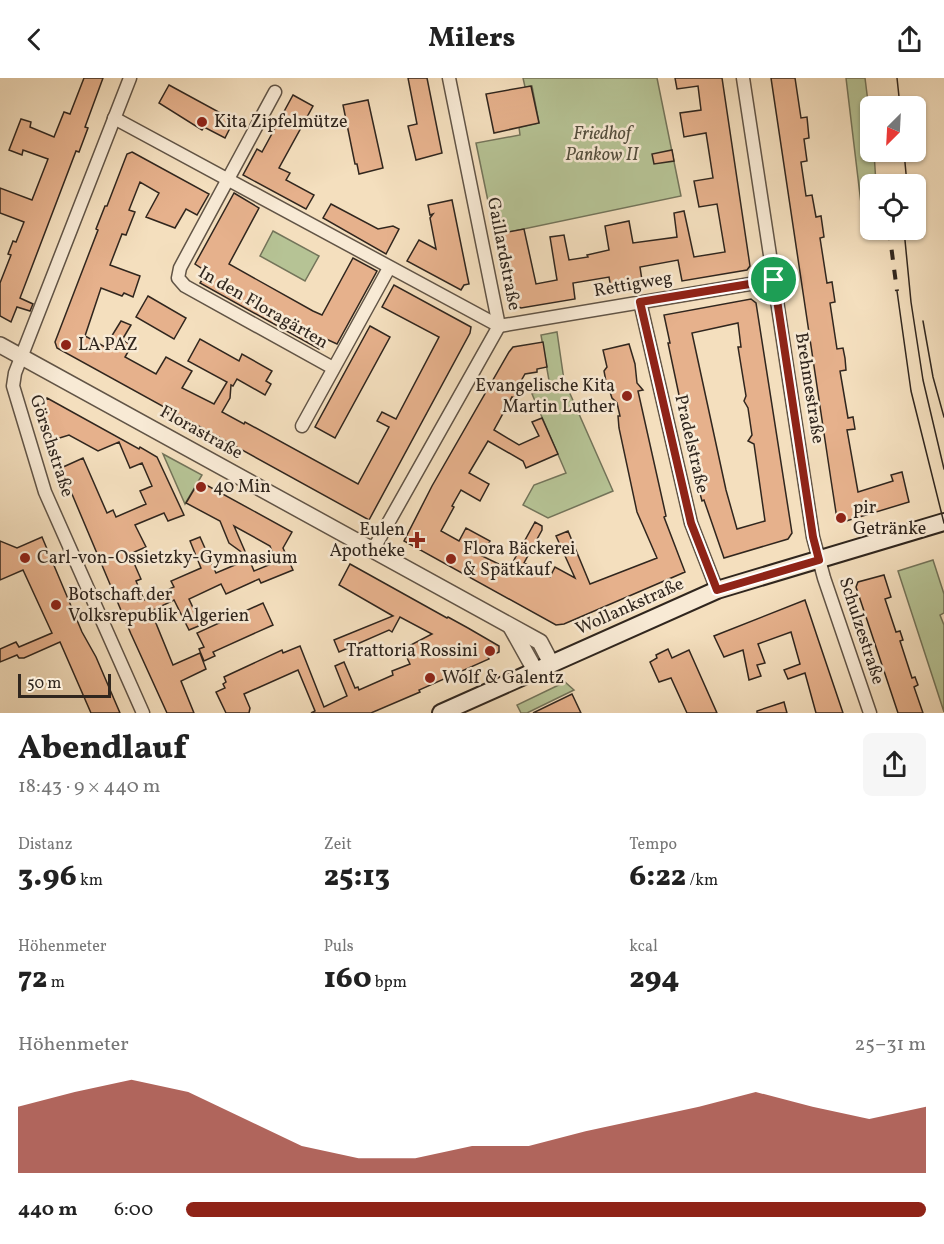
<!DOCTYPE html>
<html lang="de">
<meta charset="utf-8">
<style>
:root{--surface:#fff;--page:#f6f6f6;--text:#222;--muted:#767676;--accent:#8f2418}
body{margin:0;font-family:Vollkorn,serif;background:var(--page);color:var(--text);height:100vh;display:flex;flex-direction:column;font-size:22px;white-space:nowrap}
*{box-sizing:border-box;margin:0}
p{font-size:20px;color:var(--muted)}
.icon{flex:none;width:33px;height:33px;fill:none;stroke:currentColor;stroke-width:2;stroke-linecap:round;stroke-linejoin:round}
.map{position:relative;height:635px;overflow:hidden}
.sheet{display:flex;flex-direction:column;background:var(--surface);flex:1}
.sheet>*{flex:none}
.needle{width:39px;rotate:204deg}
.fabs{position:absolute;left:860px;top:18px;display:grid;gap:12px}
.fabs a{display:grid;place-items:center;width:66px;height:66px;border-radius:9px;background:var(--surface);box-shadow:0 2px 4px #0004;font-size:30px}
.scale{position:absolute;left:18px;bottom:15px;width:93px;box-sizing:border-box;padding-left:6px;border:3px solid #30261e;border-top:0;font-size:16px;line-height:21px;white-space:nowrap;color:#30261e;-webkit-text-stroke:4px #f8ead5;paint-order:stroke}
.pin{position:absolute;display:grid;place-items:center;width:51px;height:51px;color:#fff;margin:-26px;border:3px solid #fff;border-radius:50%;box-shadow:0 2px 6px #0007}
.round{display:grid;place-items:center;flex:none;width:63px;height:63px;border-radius:9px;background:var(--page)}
.head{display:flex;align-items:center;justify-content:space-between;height:102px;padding:0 18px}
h1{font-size:33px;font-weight:800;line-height:45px}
.metrics{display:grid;grid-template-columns:repeat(3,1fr);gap:9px;height:102px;padding:6px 18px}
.metrics div{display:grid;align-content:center}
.metrics b{font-size:30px;font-weight:800}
.metrics small{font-size:16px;font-weight:400}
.metrics p{font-size:16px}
.chart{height:168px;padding:12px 18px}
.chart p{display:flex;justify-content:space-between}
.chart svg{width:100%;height:108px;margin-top:6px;fill:var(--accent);opacity:.7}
ul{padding:0 18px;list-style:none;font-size:20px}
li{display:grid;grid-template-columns:96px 72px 1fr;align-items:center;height:45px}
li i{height:15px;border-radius:8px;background:var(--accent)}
header{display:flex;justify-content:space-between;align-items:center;height:78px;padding:0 18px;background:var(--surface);font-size:27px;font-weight:800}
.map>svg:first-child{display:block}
.green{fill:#b6c395;stroke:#73745a;stroke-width:1.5}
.building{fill:#e6b18c;stroke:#30261e;stroke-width:1.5;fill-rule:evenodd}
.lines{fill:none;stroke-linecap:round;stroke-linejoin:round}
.minor-casing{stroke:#615446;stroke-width:15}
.tertiary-casing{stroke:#615446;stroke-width:18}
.secondary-casing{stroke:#30261e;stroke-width:20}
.minor{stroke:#f8ead5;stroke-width:12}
.tertiary{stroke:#f8ead5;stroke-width:15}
.secondary{stroke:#f8ead5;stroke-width:16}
.tram{stroke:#30261e;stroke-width:1.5}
.rail{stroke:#30261e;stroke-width:4;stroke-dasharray:10 10;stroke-linecap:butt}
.route-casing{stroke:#fff;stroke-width:12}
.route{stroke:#8f2418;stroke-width:8}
.poi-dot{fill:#8f2418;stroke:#f8ead5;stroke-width:2}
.labels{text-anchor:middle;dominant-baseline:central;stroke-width:5;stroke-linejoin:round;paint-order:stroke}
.poi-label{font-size:18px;fill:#30261e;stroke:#f8ead5;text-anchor:start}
.park-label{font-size:18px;font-style:italic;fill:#524d3c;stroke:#f8ead5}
.street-label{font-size:18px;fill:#30261e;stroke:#f8ead5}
</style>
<header><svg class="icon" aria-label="back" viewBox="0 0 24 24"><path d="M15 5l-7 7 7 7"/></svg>Milers<svg class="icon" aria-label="share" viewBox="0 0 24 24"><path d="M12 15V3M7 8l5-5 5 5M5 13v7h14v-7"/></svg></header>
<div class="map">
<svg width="944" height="635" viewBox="0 0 944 635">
<rect width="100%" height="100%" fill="#f4dfbe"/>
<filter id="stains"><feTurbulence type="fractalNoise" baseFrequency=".00333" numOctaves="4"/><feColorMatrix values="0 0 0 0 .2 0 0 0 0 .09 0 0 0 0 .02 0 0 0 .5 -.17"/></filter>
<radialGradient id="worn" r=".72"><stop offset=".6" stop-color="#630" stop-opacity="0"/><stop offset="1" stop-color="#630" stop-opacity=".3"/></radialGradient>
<g class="green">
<polygon points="523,0 657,0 681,118 495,157 476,65 520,57 519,49 539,45 532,8 525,9"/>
<polygon points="846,0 865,0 870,40 870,74 874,74 876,106 870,106 870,140 863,142"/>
<polygon points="273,153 319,178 305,203 260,178"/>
<polygon points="557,254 564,302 613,413 548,440 523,427 534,407 566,395 532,316 550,308 541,257"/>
<polygon points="163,376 202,397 185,426"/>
<polygon points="933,482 944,516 944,535 940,537 944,547 944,634 898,493"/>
<polygon points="565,604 574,612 527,635 521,635 517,627"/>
</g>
<g class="building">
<polygon points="84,0 103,0 85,49 88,50 79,74 76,73 20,220 33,226 30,233 17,229 11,244 0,238 0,205 11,177 8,176 13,163 16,164 24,144 0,135 0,110 32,122 48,81 23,72 22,77 9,72 21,41 31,44 30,49 54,59 64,34 70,36"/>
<polygon points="408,0 427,0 442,75 416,82 408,48 417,46"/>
<polygon points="675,0 722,0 750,188 747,192 682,203 678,182 640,189 643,209 612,215 609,199 573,205 575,221 521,230 517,228 502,155 524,151 536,206 557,202 550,159 564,157 569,182 588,179 587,177 609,172 605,148 629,143 633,165 677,159 674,135 684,133 694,179 725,174 717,126 699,129 694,103 713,100 706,55 684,59 680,35 701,32 698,8 677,11"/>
<polygon points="771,0 795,0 801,40 807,39 809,60 804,61 807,83 801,84 806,118 812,117 816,139 821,138 824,159 820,160 827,205 832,204 835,224 830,225 837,271 843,270 845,280 846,292 840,293 848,340 853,339 855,351 847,352 858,414 893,403 891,397 902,394 909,424 843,444 837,441 831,402"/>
<polygon points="169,7 224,37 225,35 235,40 225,60 204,49 202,52 159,25"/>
<polygon points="531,8 539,45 494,55 486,16"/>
<polygon points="293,17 313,28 279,90 290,95 286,102 314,117 306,131 243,97 257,71 262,74"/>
<polygon points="368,22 383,90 359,96 357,86 355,86 343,27"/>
<polygon points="672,72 674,83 654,86 652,76"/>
<polygon points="132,74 209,116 197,137 186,131 175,150 146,139 159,115 140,104 129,132 135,134 126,157 122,156 110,187 140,198 133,219 124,215 122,218 101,210 85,258 105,269 121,243 131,247 122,262 132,267 125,279 156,296 166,279 192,293 182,310 214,326 227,304 188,283 200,261 239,283 242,276 272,293 266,303 271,306 265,317 237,301 233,308 231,307 230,320 222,334 244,346 245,344 358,406 389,349 377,343 382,334 396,341 439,259 382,229 394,207 471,249 470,255 369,442 57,270 55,264 98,152 96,151 105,128 107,128 127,76"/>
<polygon points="234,115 259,130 229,186 313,233 322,237 353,180 377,193 337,266 324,260 319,271 200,205 207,194 195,186"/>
<polygon points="452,122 469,206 464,207 461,212 407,183 419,162 436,171 430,140 433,136 430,137 428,127"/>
<polygon points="331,126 378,151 393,148 399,151 386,176 323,140"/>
<polygon points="148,218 186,240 174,261 136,239"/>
<path d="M751,221L756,225L792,455L788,461L724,480L704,422L702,423L699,412L702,411L698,392L695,393L668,265H670L664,237ZM738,245L741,269H738L746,318L744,323L748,330L752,357L748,363L754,366L765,443L737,451L726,412L692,255Z"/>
<polygon points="370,248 390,259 335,360 315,349"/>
<polygon points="543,264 547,289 537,291 537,294 525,296 517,310 520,312 515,320 512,319 494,352 519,367 539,358 532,344 542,340 558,376 526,390 523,383 488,363 469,395 489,406 480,423 461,412 452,428 454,429 441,453 459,463 466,450 490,463 482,478 509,491 535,444 542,448 542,452 524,485 550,499 555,489 575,500 556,458 568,453 590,506 657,480 637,434 619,350 618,338 620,338 617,325 612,320 610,314 608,314 604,293 607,289 603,272 629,266 635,286 637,305 643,312 638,313 666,438 664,439 685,494 564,546 556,547 404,463 432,408 509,274 513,269"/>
<polygon points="47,320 139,371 140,369 157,379 184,437 168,443 164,435 135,447 146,469 130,476 141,501 136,503 144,522 174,509 171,503 201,490 190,463 200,459 216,495 249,481 254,493 276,484 270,468 234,448 247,478 229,465 220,443 186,425 199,403 292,454 283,470 293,492 261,505 259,501 226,516 221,506 189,521 201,547 189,552 174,522 151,533 173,587 200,575 206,591 181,603 194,635 167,635 131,556 61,390 83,380 107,435 113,432 116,439 146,426 140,413 152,408 142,385 130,390 119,364 98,373 69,357 53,362 42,329"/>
<polygon points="42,459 82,554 96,579 120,635 91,635 60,564 24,580 19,580 17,577 0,584 0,571 16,564 19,569 52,555 23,492 0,502 0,463 17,470"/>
<polygon points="350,486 447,540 448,539 468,550 499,568 499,574 488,579 489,581 419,612 420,614 371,635 311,635 315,633 298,592 244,616 250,630 249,635 226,635 216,614 225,610 223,606 226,604 224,599 282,572 283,575 300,568 324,629 347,618 335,588 344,584 355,610 358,609 359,612 393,597 392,593 410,586 403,571 432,556 400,539 392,554 389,552 339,574 334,562 393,538 339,507"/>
<polygon points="884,497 891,519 885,521 896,554 900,553 903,562 900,563 912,600 915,599 918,607 914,609 923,635 898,635 856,509 858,504"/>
<polygon points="805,522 818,561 843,635 816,635 805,595 788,601 784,592 800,586 791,554 758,566 765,585 757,587 761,598 749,602 743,572 724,579 714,558"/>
<polygon points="263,525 273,547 213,574 215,578 204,583 199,571 204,569 197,555"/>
<polygon points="668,571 672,580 689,572 717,635 687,635 671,600 659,604 650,584 657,580 656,577"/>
<polygon points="572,616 581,635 533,635"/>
<polygon points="784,624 787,635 757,635 757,633"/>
</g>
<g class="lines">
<defs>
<g id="minor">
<polyline points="130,0 15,295 13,308 45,414 143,635"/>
<polyline points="743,0 813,459 824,500 870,635"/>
<polyline points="275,14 180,190 178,200 185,208 333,290"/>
<polyline points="114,40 499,248"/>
<polyline points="640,224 691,445 717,512"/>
<polyline points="499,248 774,202"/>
<polyline points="302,348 389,190"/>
<polyline points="373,472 499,248 449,0"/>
</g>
<g id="tertiary">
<polyline points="0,267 540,564 551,585"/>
<polyline points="511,549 535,592"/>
</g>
<polyline id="secondary" points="441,635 717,512 944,444"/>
</defs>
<use href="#minor" class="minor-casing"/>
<use href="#tertiary" class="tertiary-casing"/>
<use href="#secondary" class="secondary-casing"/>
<use href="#minor" class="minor"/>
<use href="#tertiary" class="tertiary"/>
<use href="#secondary" class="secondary"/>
<g class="tram">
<polyline points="897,0 900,28"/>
<polyline points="904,74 907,106"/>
<polyline points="904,152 911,224 923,302 944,391"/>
<polyline points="897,213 911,313 944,445"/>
<polyline points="923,243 933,299 944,339"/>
</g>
<polyline class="rail" points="889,152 897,213"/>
</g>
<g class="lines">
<defs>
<polygon id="route" points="774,202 813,459 819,482 717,512 691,445 640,224"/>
</defs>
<use href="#route" class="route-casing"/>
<use href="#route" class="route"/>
</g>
<g class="poi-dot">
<circle cx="202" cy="44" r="6"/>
<circle cx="66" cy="267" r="6"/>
<circle cx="627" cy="318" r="6"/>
<circle cx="201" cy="409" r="6"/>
<circle cx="841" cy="440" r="6"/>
<path d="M414 453h6v6h6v6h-6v6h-6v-6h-6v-6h6z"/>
<circle cx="25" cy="480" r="6"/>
<circle cx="451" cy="481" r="6"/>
<circle cx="56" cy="527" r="6"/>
<circle cx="490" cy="573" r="6"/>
<circle cx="430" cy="600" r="6"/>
</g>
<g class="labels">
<g class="poi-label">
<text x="214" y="44">Kita Zipfelmütze</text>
<text x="78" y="267">LA PAZ</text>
<text x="615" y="308" text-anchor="end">Evangelische Kita<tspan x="615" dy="21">Martin Luther</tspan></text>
<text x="213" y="409">40 Min</text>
<text x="853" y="430">pir<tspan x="853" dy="21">Getränke</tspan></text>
<text x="405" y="452" text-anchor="end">Eulen<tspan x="405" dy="21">Apotheke</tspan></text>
<text x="463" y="471">Flora Bäckerei<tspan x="463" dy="21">&amp; Spätkauf</tspan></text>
<text x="37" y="480">Carl-von-Ossietzky-Gymnasium</text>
<text x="68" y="517">Botschaft der<tspan x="68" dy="21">Volksrepublik Algerien</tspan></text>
<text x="478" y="573" text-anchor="end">Trattoria Rossini</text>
<text x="442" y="600">Wolf &amp; Galentz</text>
</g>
<g class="park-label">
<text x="602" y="56">Friedhof<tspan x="602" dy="21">Pankow II</tspan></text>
</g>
<g class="street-label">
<text transform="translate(503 176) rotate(79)">Gaillardstraße</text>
<text transform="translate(633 207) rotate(-10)">Rettigweg</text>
<text transform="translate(263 230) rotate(30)">In den Floragärten</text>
<text transform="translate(809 310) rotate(81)">Brehmestraße</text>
<text transform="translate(201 355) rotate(29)">Florastraße</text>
<text transform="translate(691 366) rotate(77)">Pradelstraße</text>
<text transform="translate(51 368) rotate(72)">Görschstraße</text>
<text transform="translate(630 529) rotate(-24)">Wollankstraße</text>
<text transform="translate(861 553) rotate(72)">Schulzestraße</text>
</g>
</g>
<rect width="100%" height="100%" filter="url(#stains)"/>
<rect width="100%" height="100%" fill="url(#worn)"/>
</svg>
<div class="fabs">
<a><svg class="needle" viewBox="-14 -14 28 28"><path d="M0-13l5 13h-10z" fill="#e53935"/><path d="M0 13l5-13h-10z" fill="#767676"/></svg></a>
<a><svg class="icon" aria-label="locate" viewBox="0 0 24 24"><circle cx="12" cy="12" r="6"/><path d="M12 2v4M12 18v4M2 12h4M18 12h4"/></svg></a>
</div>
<div class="scale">50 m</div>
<div class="pin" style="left:774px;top:202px;background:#1e9e55"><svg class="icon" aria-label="arrive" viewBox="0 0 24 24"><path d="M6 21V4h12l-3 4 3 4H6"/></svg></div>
</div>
<section class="sheet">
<div class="head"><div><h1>Abendlauf</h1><p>18:43 · 9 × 440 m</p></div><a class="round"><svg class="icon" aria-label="share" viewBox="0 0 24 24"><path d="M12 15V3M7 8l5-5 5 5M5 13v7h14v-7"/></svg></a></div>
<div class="metrics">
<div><p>Distanz</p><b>3.96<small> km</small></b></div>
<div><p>Zeit</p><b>25:13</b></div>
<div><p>Tempo</p><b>6:22<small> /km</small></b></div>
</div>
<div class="metrics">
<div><p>Höhenmeter</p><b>72<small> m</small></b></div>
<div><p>Puls</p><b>160<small> bpm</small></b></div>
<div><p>kcal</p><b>294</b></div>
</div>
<div class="chart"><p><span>Höhenmeter</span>25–31 m</p>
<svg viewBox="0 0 160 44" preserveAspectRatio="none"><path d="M0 44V17L10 11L20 6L30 11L40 22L50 33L60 38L70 38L80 33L90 33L100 27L110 22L120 17L130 11L140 17L150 22L160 17V44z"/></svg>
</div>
<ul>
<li><b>440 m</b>6:00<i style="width:100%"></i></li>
</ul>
</section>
